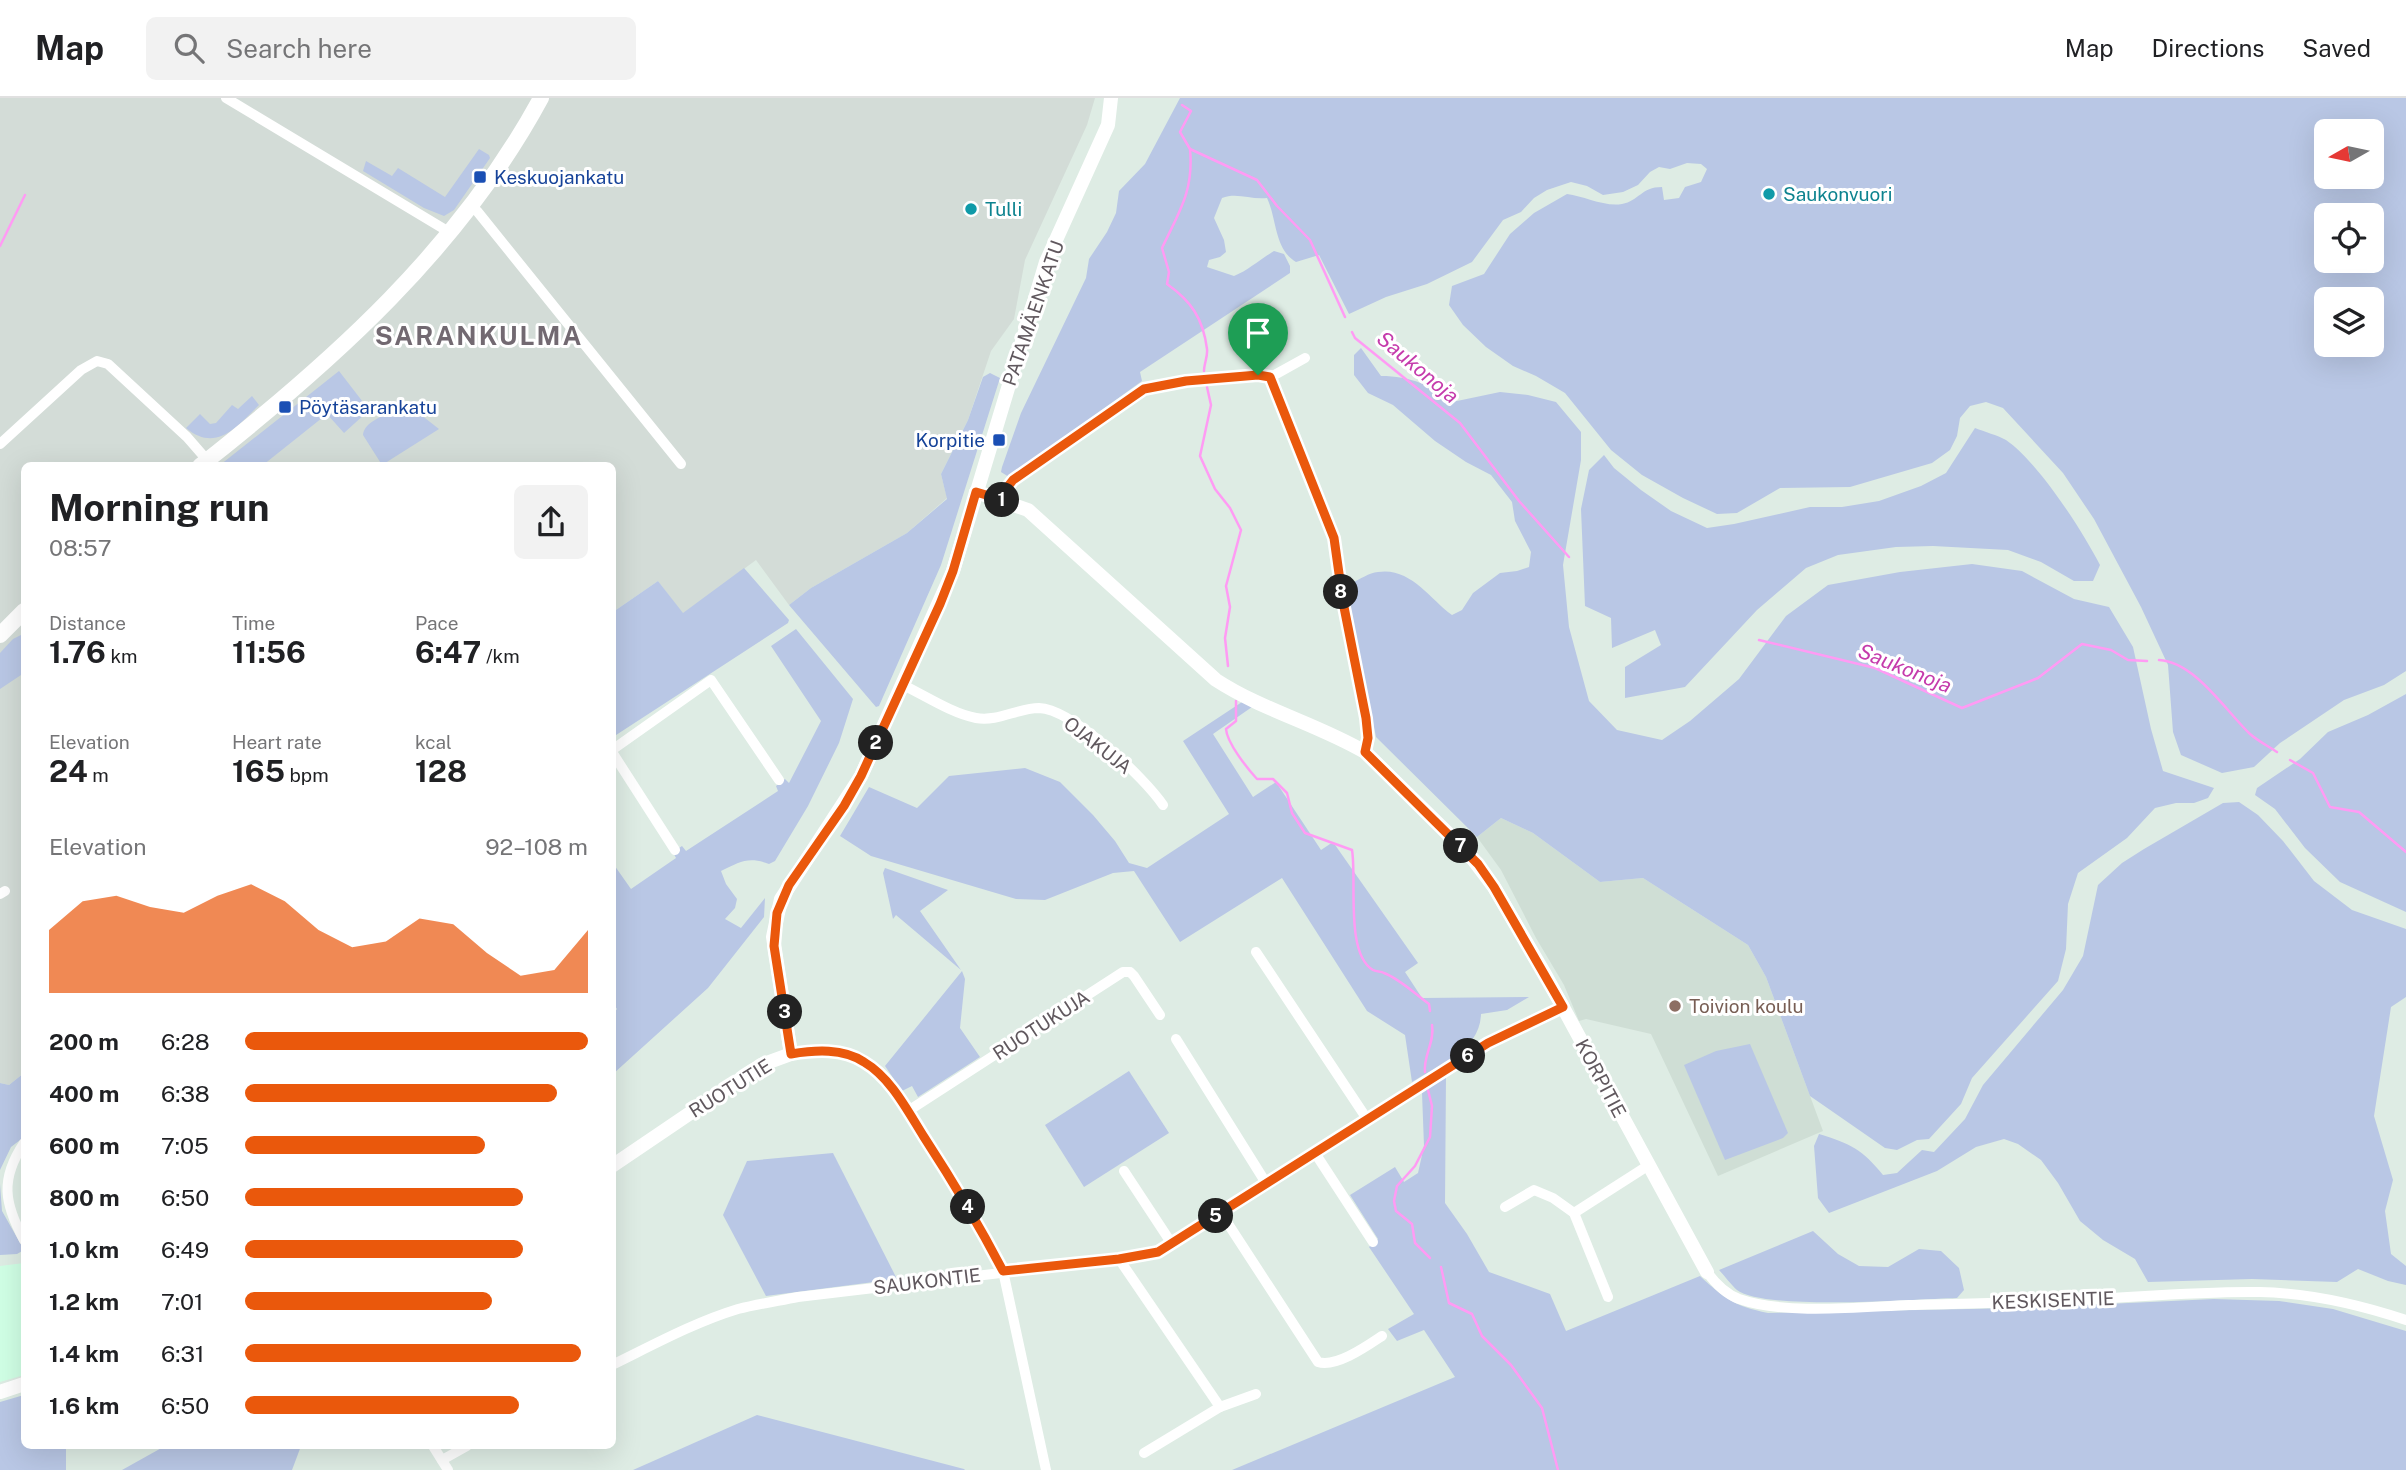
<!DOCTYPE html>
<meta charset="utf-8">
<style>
:root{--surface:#fff;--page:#f2f2f2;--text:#202124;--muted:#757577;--line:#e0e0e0;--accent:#ea580c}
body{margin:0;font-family:"Public Sans",sans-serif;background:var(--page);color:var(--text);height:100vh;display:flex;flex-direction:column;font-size:26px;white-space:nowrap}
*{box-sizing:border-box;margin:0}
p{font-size:23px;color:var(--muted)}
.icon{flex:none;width:38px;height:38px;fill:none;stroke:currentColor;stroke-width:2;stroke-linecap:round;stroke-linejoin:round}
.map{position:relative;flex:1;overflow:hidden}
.drawer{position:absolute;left:21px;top:364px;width:595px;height:987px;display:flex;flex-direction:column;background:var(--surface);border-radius:10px;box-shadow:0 7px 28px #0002}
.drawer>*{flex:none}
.needle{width:46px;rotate:261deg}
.buttons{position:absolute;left:2314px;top:21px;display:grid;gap:14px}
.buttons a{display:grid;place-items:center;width:70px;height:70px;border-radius:10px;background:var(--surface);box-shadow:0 7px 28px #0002;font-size:35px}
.pin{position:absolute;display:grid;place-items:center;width:60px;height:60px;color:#fff;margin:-72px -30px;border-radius:50% 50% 50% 0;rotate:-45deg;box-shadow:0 0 7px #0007}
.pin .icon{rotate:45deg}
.km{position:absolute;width:35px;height:35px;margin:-18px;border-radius:50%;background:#222;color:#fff;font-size:19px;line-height:35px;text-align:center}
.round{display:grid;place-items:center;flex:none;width:74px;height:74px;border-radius:10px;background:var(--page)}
.summary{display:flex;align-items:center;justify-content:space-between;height:119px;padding:0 28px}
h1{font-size:38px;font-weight:700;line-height:52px}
.metrics{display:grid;grid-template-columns:repeat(3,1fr);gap:10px;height:119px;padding:7px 28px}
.metrics div{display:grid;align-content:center}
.metrics b{font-size:30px;font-weight:700}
.metrics small{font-size:19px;font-weight:400}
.metrics p{font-size:19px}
.chart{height:196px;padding:14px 28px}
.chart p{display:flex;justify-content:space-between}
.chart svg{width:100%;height:126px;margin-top:7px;fill:var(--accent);opacity:.7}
ul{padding:0 28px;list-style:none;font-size:23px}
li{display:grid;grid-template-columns:112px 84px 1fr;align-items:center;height:52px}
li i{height:18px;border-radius:9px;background:var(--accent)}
header{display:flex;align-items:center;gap:42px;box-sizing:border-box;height:98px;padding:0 35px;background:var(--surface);border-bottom:2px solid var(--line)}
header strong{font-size:33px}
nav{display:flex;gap:38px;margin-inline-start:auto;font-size:24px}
.search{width:490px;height:63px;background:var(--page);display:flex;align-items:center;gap:18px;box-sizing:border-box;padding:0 24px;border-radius:10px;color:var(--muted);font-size:26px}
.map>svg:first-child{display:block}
.commercial{fill:#d0ffe5}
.industrial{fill:#d3dcd7}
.education{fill:#cfded5}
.green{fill:#b9c7e5;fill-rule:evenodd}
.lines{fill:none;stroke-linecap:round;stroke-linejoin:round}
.stream{stroke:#ff9bf4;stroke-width:2.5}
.minor{stroke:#fff;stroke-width:10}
.tertiary{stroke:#fff;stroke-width:14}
.secondary{stroke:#fff;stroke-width:16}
.route-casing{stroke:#fff;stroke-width:14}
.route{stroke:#ea580c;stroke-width:9}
.transit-dot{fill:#1a4fb4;stroke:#fff;stroke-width:2.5}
.culture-dot{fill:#0f9aa8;stroke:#fff;stroke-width:2.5}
.education-dot{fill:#8d6e63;stroke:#fff;stroke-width:2.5}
.labels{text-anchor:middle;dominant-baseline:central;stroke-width:6;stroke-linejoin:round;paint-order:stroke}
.transit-label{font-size:19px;fill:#164399;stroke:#fff;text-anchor:start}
.culture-label{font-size:19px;fill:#0d838f;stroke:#fff;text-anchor:start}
.street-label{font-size:19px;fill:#60585e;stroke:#fff}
.education-label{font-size:19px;fill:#785e54;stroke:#fff;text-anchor:start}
.water-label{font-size:21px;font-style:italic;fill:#c53bac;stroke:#fff}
.district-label{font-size:26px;font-weight:bold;letter-spacing:2px;fill:#726971;stroke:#fff}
</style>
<header>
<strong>Map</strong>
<div class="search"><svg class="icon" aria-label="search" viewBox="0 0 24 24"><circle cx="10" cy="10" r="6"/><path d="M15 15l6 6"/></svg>Search here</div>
<nav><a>Map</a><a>Directions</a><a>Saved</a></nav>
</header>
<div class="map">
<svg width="2406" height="1372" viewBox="0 0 2406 1372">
<rect width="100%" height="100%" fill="#deece4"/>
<polygon class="commercial" points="24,1165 24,1277 0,1284 0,1168"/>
<polygon class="industrial" points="0,0 1095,0 1087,27 1025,162 1014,221 991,253 968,322 941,376 947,400 907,435 811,490 789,507 756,462 683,516 658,483 613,514 612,368 24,368 24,975 9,987 0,985"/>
<polygon class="education" points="1501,720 1533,735 1600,784 1643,780 1748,847 1766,879 1823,1033 1718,1078 1651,936 1586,921 1579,923 1564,887 1536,840 1501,772 1477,739"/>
<g class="green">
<path d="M1180,0H2406V573L2384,587L2344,602L2280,645L2254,669L2222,675L2181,657L2173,634L2168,567L2141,509L2094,421L2063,375L2003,310L1986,304L1970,308L1960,320L1957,338L1950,352L1932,365L1850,389L1780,390L1737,415L1717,416L1683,400L1642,377L1611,352L1565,295L1536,278L1513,268L1486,249L1463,227L1449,207L1452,188L1484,176L1510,136L1534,115L1567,96C1584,98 1604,109 1622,106C1639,103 1641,89 1662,89L1664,102L1679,100L1685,89L1701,84L1707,71L1701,66L1687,65L1670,71L1659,69L1650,74L1638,87L1623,94L1603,97L1587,88L1571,84L1547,92L1534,100L1521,114L1503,122L1472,164L1427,186L1386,199L1349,216L1319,157L1296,164C1274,151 1277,121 1267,100C1251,102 1237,94 1222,100L1214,120L1224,142L1226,154L1220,159L1209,162L1207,169L1234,178C1249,172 1260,161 1274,153L1284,156L1290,168V175L1140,274L1142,283L1009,379L1001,374L1002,369L1021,315L1086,180L1089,161L1107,134L1116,115L1119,93L1145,66ZM2326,33H2371V79H2326ZM2326,117H2371V163H2326ZM2326,201H2371V247H2326Z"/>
<polygon points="479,51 489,57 490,60 454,112 444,118 424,110 363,73 366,63 392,78 398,70 445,99"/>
<path d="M1361,250L1381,278C1410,278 1432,288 1457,303L1500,294L1528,297L1556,304L1581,334V362L1563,467L1569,529L1589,603L1617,632L1662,642L1690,623L1739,581L1786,518L1828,487L1900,474L1972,466L2022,473L2074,501L2109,509L2133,549L2151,631L2163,673L2214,690L2208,700L2194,705H2176L2155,710L2127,740L2078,775L2068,806L2066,851L2058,883L1972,980L1961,1006L1929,1041L1917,1042L1897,1052L1885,1050L1810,998L1766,879L1748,847L1643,780L1600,784L1533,735L1501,720L1477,739L1376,639L1349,501L1352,485C1360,481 1369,475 1378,474C1410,469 1429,500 1452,517L1462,512L1473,495L1500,475L1517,473L1529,469L1531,454L1515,423L1512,404L1491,377L1466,364L1435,343L1393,307L1368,295L1354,277V257Z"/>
<polygon points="339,273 366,308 366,315 344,335 327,316 263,367 220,367"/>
<polygon points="990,275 1000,280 941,467 879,608 876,609 789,507 811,490 907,435 947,401 941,376 968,322 983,279"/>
<path d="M252,298L259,307C237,329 216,355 186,330L200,316L210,326L216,325L232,307L238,311Z"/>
<path d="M386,311L416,313L439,331L382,367L363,337C364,326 377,321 386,316Z"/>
<path d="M1975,330C1985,334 1997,337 2006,342C2038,364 2082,432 2100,467L2093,483H2074L2041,464L2008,452L1933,448L1896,449L1838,457L1806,470L1757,512L1685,589L1625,600V569L1661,547L1655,532L1612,550L1611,520L1585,508L1581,411L1589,372L1604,357L1614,370L1641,392L1671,413L1707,430L1734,426L1810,409H1842L1879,403L1921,388L1946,375Z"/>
<polygon points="744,470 789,522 788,525 613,639 613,514 658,483 683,515"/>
<path d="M796,531L853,601L839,645L808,708L775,763L769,766C748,758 740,764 721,773L726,786L737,801L735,810L725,821L741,830L765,800L764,819L708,890L613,976V916L617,911L612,904V764L631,791L676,760L673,754L682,748L686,753L778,693L776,688L785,681L789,685L821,623L771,548Z"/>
<polygon points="21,537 24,538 24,575 0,591 0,555 13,541"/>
<polygon points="2406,596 2406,814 2340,784 2305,750 2275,711 2255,697 2257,690 2300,661 2328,634 2368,617"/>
<path d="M1242,604L1252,609L1213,636L1253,699L1276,684L1321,752L1333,744L1418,865L1405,874L1422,900L1529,899L1507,912L1481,916C1480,953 1439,967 1412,984L1405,937L1367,913L1282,780L1180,844L1134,773L1113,775L1045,802L1016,801L871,758L840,738L869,689L917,710L949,678L1025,670L1060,684L1093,717L1115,743L1129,765L1147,770L1229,716L1183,643Z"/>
<path d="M2239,704L2258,717L2283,743L2314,783L2352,812L2406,831V899L2391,909L2374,1018L2393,1082L2385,1113L2391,1156L2406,1168V1187L2388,1183L2358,1171L2337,1184L2252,1181L2148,1184L2135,1161L2103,1142L2080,1123L2058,1085L2041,1062L2018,1046L2004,1041L1976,1049L1937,1073L1829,1115L1818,1100L1814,1048L1819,1036C1851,1046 1862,1051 1883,1077L1897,1075L1922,1052L1934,1054L1965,1021L1983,987L2063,892L2083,858L2098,787L2122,765L2144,751L2223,705Z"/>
<polygon points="885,770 948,792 920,813 961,872 896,817 893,821 883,775"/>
<polygon points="962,873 965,881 960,930 980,959 918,999 912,988 902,993 885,968"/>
<polygon points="1750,946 1788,1035 1783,1040 1725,1062 1684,967 1716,953"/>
<polygon points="1129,973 1169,1035 1084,1089 1045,1027"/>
<polygon points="24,975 24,1039 11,1049 0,1072 0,985 9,987"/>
<path d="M1446,978L1445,1105L1467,1136L1489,1174L1550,1196L1566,1233L1700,1178C1725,1201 1734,1208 1768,1215L2019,1210L2214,1201L2279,1203L2333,1211L2406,1233V1372H1232L1455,1279L1424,1232L1397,1243L1388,1231L1414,1216L1369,1149L1378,1141L1350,1097L1395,1069L1404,1084L1418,1075L1424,1048L1422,995Z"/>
<polygon points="833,1055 897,1181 766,1198 723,1117 747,1063"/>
<polygon points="0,1086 2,1113 24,1152 17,1156 0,1157"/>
<path d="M1813,1133L1838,1156L1859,1168L1888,1169L1919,1151L1941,1153L1959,1170L1964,1192L1957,1200C1916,1201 1765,1213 1737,1192C1731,1187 1725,1178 1719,1172Z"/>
<polygon points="24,1297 24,1348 66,1348 66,1372 0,1372 0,1304"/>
<polygon points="757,1317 964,1371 965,1372 633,1372"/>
<polygon points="165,1348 301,1348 292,1372 122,1372"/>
</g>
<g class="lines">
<g class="stream">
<polyline points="1182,7 1191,13 1180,34 1190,51 1257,82 1277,108 1310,142 1345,219"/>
<path d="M1190,51C1194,93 1179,114 1162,150L1169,174L1167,186C1191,203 1203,220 1207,251C1208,258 1204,266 1204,273"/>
<polyline points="0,148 25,97"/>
<polyline points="1352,234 1355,240 1460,325 1519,403 1569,459"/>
<polyline points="1207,289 1211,307 1200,358 1215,391 1230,410 1241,432 1226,488 1230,509 1225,540 1228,568"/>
<polyline points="1759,542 1875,570 1962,610 2038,580 2082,546 2111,552 2128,562 2147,563"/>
<path d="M2159,562C2195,564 2225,612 2250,636C2258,643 2268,648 2277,654"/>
<path d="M1236,603V623L1226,631C1227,645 1247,670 1257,681H1273L1287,695L1292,715L1305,735L1352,752C1357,781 1345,856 1373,872C1377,874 1381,873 1384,875C1400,881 1415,896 1429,906L1430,913"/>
<polyline points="2290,662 2313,675 2330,709 2359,714 2406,754"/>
<path d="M1425,974C1423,958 1435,944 1432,927"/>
<polyline points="1428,992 1432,1008 1430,1039 1415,1068 1397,1088 1394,1103 1396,1113 1412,1126 1415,1145 1430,1160"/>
<polyline points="1441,1169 1449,1205 1472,1216 1482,1238 1511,1267 1542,1310 1558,1372"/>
</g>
<g class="minor">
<polyline points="226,0 449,134"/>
<polyline points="470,108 477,113 681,366"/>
<polyline points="1271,279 1334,440 1343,504 1366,620 1368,640 1365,654"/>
<polyline points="0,346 81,272 97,263 108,266 187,339 207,362"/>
<polyline points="1003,402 1006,391 1013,382 1144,291 1187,283 1258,277 1271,279 1305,260"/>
<path d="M903,587C924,597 953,616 976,620C998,624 1018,610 1039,610C1072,611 1145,680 1163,707"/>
<polyline points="612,652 711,582 779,682"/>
<polyline points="612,654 675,752"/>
<polyline points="0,796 5,793"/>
<polyline points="1256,854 1367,1021"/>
<polyline points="1176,941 1266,1085"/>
<polyline points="791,956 812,953 837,955 856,959 871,968 886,982 897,998 951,1082 1003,1173 1046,1372"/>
<polyline points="908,1013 1123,874 1130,874 1134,878 1160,917"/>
<path d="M24,1045C0,1081 4,1105 24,1142"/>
<polyline points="1315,1055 1373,1144"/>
<polyline points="1124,1073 1172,1146"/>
<polyline points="1505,1109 1534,1092 1553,1100 1574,1115"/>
<path d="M1221,1115L1318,1264C1336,1270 1367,1248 1382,1238"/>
<polyline points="1119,1161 1220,1309 1256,1296"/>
<path d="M1707,1174C1715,1185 1726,1196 1739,1201C1785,1217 1860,1209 1909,1207C1971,1205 2033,1205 2095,1201C2150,1198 2205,1193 2260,1194C2308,1195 2361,1207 2406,1222"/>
<polyline points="1608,1199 1574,1115 1649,1067"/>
<path d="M612,1267C653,1247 695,1224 738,1211C758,1206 778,1203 798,1199L1119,1161L1158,1154L1488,945L1563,909"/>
<polyline points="433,1348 448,1372"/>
<polyline points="1144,1355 1220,1309"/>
<polyline points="442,1362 467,1348"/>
</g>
<g class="tertiary">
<path d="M976,394L1028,412L1216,582C1262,612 1317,626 1365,654L1469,756L1494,789L1546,878L1707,1174"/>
<polyline points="612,1068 761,967 791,956 773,839 781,801 861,678 953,473 1046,164 1108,27 1111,0"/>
<polyline points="0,1294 24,1286"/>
</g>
<g class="secondary">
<path d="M200,368C332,264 460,150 541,0"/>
<polyline points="0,537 24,513"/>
</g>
</g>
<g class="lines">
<defs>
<path id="route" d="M1258,277L1270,279L1334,440L1343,504L1366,620L1368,640L1365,654L1478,766L1494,789L1563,909L1488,945L1158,1154L1119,1161L1003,1173C979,1127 952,1082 924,1039C907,1012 891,980 864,964C843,950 815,952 791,956L774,848L777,815L789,787L844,708L861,678L940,506L953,473L976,394L1003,402L1006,391L1013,382L1144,291L1186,283Z"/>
</defs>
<use href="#route" class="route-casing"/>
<use href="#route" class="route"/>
</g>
<g class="transit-dot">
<rect x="473" y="72" width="14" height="14" rx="3.5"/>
<rect x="278" y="302" width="14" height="14" rx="3.5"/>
<rect x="992" y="335" width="14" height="14" rx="3.5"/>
</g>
<g class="culture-dot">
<circle cx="1769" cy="96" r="7"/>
<circle cx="971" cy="111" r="7"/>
</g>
<circle class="education-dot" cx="1675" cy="908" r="7"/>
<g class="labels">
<g class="transit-label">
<text x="494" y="79">Keskuojankatu</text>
<text x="299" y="309">Pöytäsarankatu</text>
<text x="985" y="342" text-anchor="end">Korpitie</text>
</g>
<g class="culture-label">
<text x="1783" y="96">Saukonvuori</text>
<text x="985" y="111">Tulli</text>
</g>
<g class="street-label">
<text transform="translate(1033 215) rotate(-71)">PATAMÄENKATU</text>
<text transform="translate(1098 647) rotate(38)">OJAKUJA</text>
<text transform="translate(1041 927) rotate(-33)">RUOTUKUJA</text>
<text transform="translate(1601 980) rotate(62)">KORPITIE</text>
<text transform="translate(730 990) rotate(-32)">RUOTUTIE</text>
<text transform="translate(927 1183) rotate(-7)">SAUKONTIE</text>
<text transform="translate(2053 1202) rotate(-2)">KESKISENTIE</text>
</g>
<g class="education-label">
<text x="1689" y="908">Toivion koulu</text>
</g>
<g class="water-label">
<text transform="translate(1418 269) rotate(40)">Saukonoja</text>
<text transform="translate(1905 570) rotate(22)">Saukonoja</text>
</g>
<g class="district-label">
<text x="479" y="237">SARANKULMA</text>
</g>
</g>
</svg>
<div class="buttons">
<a><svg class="needle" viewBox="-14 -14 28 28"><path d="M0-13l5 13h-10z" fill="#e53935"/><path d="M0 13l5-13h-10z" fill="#757577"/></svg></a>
<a><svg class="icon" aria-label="locate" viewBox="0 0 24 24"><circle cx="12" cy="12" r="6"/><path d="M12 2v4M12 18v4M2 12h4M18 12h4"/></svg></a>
<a><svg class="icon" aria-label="layers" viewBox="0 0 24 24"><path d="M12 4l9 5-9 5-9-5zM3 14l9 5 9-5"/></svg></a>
</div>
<div class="pin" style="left:1258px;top:277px;background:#1e9e55"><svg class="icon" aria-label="arrive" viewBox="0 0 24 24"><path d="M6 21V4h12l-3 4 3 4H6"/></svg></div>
<b class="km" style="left:1002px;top:402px">1</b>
<b class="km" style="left:876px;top:645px">2</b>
<b class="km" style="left:785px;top:914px">3</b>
<b class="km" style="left:968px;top:1109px">4</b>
<b class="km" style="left:1216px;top:1118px">5</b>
<b class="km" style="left:1468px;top:958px">6</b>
<b class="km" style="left:1461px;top:748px">7</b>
<b class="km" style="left:1341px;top:494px">8</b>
<section class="drawer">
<div class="summary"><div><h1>Morning run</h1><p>08:57</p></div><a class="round"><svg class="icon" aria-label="share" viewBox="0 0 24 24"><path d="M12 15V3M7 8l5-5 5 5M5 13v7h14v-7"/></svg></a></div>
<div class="metrics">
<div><p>Distance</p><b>1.76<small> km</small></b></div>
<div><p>Time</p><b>11:56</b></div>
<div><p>Pace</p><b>6:47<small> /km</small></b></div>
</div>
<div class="metrics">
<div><p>Elevation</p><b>24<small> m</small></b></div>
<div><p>Heart rate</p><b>165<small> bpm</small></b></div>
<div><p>kcal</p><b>128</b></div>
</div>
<div class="chart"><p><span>Elevation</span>92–108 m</p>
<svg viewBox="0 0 160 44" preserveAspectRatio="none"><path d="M0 44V22L10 12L20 10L30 14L40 16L50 10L60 6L70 12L80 22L90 28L100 26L110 18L120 20L130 30L140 38L150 36L160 22V44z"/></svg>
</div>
<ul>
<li><b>200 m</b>6:28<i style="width:100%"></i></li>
<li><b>400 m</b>6:38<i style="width:91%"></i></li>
<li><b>600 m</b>7:05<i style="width:70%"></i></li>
<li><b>800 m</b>6:50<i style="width:81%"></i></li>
<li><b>1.0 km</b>6:49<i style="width:81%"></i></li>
<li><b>1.2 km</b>7:01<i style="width:72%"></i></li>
<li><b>1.4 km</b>6:31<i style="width:98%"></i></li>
<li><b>1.6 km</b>6:50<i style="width:80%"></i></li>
</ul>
</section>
</div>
